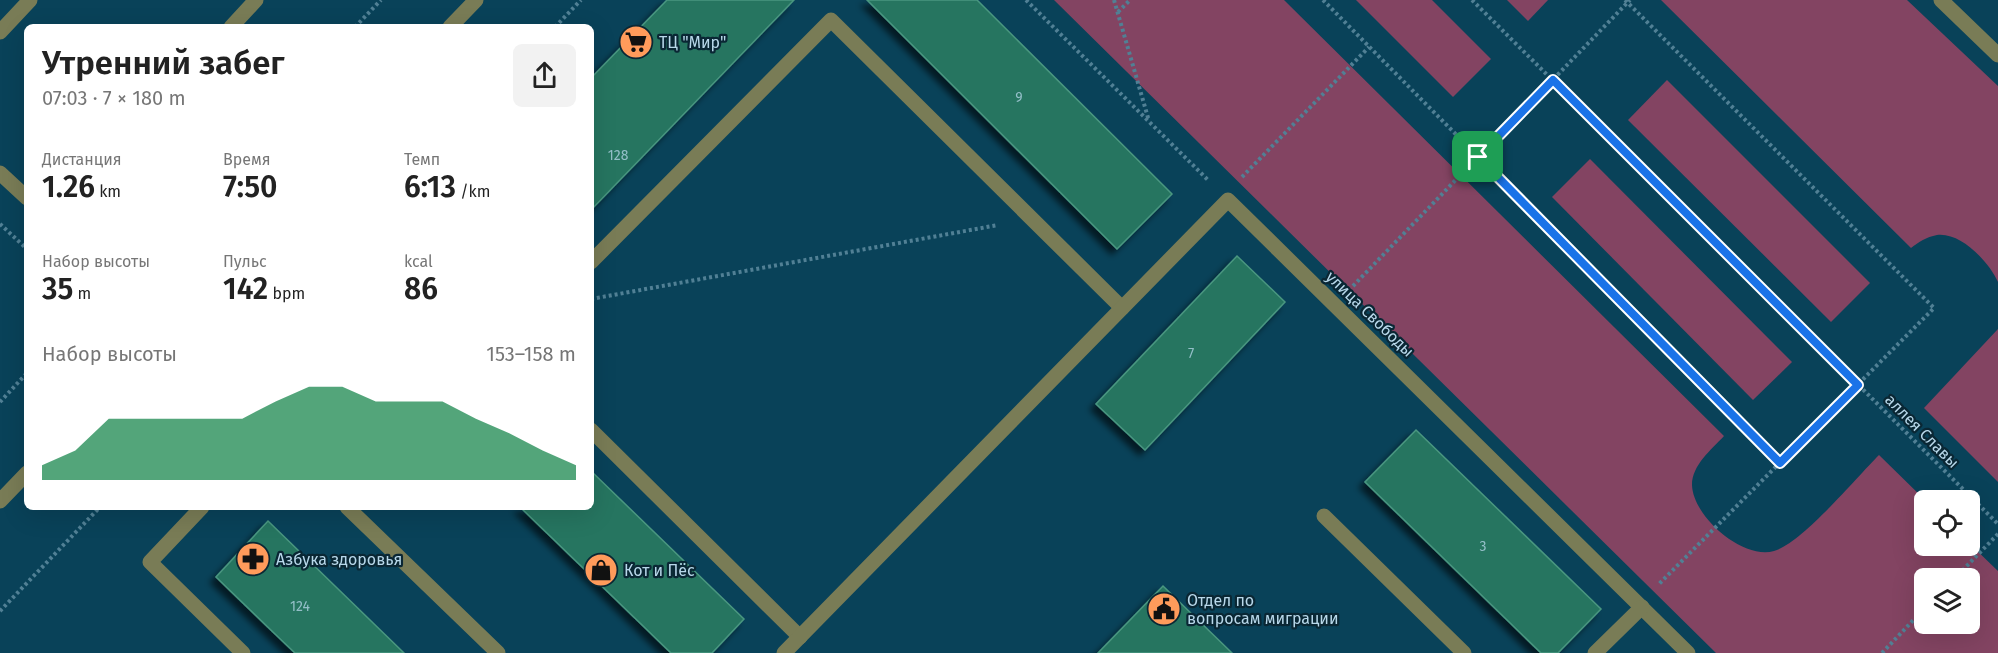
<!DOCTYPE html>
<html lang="ru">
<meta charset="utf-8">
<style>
:root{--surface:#fff;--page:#f2f2f2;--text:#222;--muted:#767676;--accent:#0b8043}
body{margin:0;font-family:"Fira Sans",sans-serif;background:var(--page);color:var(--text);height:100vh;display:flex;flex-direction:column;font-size:22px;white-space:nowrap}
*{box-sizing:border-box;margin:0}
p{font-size:20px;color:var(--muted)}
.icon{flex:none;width:33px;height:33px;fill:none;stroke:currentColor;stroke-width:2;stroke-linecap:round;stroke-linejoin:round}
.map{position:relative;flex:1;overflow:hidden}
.drawer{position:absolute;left:24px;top:24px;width:570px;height:486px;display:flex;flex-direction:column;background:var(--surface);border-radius:9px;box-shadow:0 6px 24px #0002}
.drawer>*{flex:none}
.fabs{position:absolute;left:1914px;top:490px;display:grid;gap:12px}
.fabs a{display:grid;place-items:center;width:66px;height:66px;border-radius:9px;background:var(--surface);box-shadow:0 6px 24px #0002;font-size:30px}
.pin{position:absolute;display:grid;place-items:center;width:51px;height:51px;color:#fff;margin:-26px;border-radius:12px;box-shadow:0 3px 9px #0006}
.round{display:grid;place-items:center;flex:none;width:63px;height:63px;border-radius:9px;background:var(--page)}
.headline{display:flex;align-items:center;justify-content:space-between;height:102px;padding:0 18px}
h1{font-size:33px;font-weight:600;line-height:45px}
.metrics{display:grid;grid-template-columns:repeat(3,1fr);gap:9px;height:102px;padding:6px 18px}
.metrics div{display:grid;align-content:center}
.metrics b{font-size:30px;font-weight:600}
.metrics small{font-size:16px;font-weight:400}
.metrics p{font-size:16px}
.chart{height:168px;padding:12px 18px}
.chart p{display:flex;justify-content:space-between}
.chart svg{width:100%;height:108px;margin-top:6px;fill:var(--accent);opacity:.7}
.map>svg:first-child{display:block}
.green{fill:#834462;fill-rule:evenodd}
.building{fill:#267560;stroke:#4a9780;stroke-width:1.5;filter:url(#shadow)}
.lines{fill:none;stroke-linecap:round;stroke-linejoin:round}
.path{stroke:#518095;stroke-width:4;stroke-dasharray:3 3;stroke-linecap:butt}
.minor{stroke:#797c56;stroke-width:15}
.route-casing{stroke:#fff;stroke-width:12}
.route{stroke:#1a73e8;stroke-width:8}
.labels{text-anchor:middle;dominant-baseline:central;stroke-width:4.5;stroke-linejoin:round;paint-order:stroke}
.number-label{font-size:14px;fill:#94bfc8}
.poi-label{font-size:16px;fill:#b8d8ea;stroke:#0a2734;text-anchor:start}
.street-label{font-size:16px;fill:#b8d8ea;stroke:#0a2734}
</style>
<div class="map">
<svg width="1998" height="653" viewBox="0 0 1998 653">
<defs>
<filter id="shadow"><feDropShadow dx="-5.5" dy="5.5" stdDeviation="3" flood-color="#0009"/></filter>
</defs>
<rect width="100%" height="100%" fill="#094259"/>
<g class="green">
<path d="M1054,0H1284L1724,436C1711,450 1692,465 1692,485C1693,517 1743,560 1774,551C1802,543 1856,478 1879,455L1926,501L1924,546H1970V544L1998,571V653H1716ZM1924,579H1970V624H1924Z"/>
<polygon points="1356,0 1432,0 1491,59 1453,97"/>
<polygon points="1507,0 1548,0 1528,21"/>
<path d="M1661,0H1907L1998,86V282C1989,262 1961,232 1937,235C1926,237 1919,242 1911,248Z"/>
<polygon points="1667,80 1870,283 1831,322 1628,120"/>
<polygon points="1590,159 1792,362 1753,400 1552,197"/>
<polygon points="1998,329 1998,482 1924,408"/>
</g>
<g class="building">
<polygon points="667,0 794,0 591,210 591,78"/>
<polygon points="867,0 977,0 1172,194 1117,249"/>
<polygon points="1237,256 1285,302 1145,450 1096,404"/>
<polygon points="1416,430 1601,609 1558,653 1541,653 1365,482"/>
<polygon points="591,471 744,619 712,653 671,653 520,507 591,507"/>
<polygon points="268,521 404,653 295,653 275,634 216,577"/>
<polygon points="1163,586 1232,653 1098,653"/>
</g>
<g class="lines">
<g class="path">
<polyline points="1026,0 1208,180"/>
<polyline points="1114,0 1149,121"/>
<polyline points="1323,0 1781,463"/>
<polyline points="1472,0 1998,524"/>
<polyline points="1625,0 1934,308 1659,584"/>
<polyline points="1118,12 1130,0"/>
<polyline points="355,27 381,0"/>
<polyline points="555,27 581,0"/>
<polyline points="1242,177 1369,47"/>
<polyline points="0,224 27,249"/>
<polyline points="1353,286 1630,0"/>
<polyline points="591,299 998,225"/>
<polyline points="0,402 27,373"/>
<polyline points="1954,579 1998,534"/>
<polyline points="0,611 100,507"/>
<polyline points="1882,653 1924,609"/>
</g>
<g class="minor">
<polyline points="1941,0 1998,55"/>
<polyline points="231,27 256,0"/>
<polyline points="450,27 476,0"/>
<polyline points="0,32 30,0"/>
<polyline points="0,173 27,198"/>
<polyline points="591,262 831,20 1122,308"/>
<polyline points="591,430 800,637"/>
<polyline points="0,501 27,473"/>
<polyline points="202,507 150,562 243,653"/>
<polyline points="347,507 498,653"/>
<polyline points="1324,516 1464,653"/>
<polyline points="784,653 1228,200 1688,653"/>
<polyline points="1595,653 1642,607"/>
</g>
</g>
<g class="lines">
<defs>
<polygon id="route" points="1553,80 1858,385 1780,463 1478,157"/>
</defs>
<use href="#route" class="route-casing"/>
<use href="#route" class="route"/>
</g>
<defs>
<symbol id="supermarket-disc" viewBox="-11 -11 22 22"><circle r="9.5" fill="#ff9b5b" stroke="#0a2734"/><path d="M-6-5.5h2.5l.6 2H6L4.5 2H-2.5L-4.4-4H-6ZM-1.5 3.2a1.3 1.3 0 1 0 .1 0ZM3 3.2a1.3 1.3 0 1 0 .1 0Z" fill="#111"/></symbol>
<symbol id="pharmacy-disc" viewBox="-11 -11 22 22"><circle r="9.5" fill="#ff9b5b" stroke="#0a2734"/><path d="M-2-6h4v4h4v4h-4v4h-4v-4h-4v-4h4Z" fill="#111"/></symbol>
<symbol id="shop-disc" viewBox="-11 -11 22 22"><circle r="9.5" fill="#ff9b5b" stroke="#0a2734"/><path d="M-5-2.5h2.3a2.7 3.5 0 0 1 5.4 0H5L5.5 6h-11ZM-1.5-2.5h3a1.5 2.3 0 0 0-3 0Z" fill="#111"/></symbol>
<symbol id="civic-disc" viewBox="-11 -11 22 22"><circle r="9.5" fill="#ff9b5b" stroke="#0a2734"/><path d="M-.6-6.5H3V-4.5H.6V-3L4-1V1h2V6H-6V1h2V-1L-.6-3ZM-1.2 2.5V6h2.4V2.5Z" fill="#111"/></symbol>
</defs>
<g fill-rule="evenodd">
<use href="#supermarket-disc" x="617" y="23" width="38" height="38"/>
<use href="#pharmacy-disc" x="234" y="540" width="38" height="38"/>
<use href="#shop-disc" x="582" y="551" width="38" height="38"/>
<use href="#civic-disc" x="1145" y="590" width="38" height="38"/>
</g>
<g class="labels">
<g class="number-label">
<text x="1019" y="97">9</text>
<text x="618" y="155">128</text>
<text x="1191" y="353">7</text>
<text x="1483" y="546">3</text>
<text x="300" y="606">124</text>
</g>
<g class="poi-label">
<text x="659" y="42">ТЦ "Мир"</text>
<text x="276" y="559">Азбука здоровья</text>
<text x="624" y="570">Кот и Пёс</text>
<text x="1187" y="600">Отдел по<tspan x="1187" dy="18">вопросам миграции</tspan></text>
</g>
<g class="street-label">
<text transform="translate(1370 314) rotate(44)">улица Свободы</text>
<text transform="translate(1922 431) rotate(45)">аллея Славы</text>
</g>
</g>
</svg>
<div class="fabs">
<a><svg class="icon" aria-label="locate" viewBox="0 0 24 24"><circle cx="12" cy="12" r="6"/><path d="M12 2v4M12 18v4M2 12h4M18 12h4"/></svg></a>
<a><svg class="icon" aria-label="layers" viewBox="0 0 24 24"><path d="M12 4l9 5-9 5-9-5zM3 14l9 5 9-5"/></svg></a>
</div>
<div class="pin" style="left:1478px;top:157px;background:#1e9e55"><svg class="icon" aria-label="arrive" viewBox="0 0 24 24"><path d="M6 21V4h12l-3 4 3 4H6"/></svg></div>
<section class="drawer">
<div class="headline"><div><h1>Утренний забег</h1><p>07:03 · 7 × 180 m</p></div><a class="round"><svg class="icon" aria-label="share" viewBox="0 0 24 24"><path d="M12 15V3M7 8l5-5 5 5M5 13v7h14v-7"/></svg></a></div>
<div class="metrics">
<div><p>Дистанция</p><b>1.26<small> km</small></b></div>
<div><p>Время</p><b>7:50</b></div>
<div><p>Темп</p><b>6:13<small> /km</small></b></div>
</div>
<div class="metrics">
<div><p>Набор высоты</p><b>35<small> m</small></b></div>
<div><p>Пульс</p><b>142<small> bpm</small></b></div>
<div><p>kcal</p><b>86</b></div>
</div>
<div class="chart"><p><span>Набор высоты</span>153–158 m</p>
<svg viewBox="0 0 160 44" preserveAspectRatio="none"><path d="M0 44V38L10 32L20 19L30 19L40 19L50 19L60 19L70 12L80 6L90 6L100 12L110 12L120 12L130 19L140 25L150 32L160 38V44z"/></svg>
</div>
</section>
</div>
